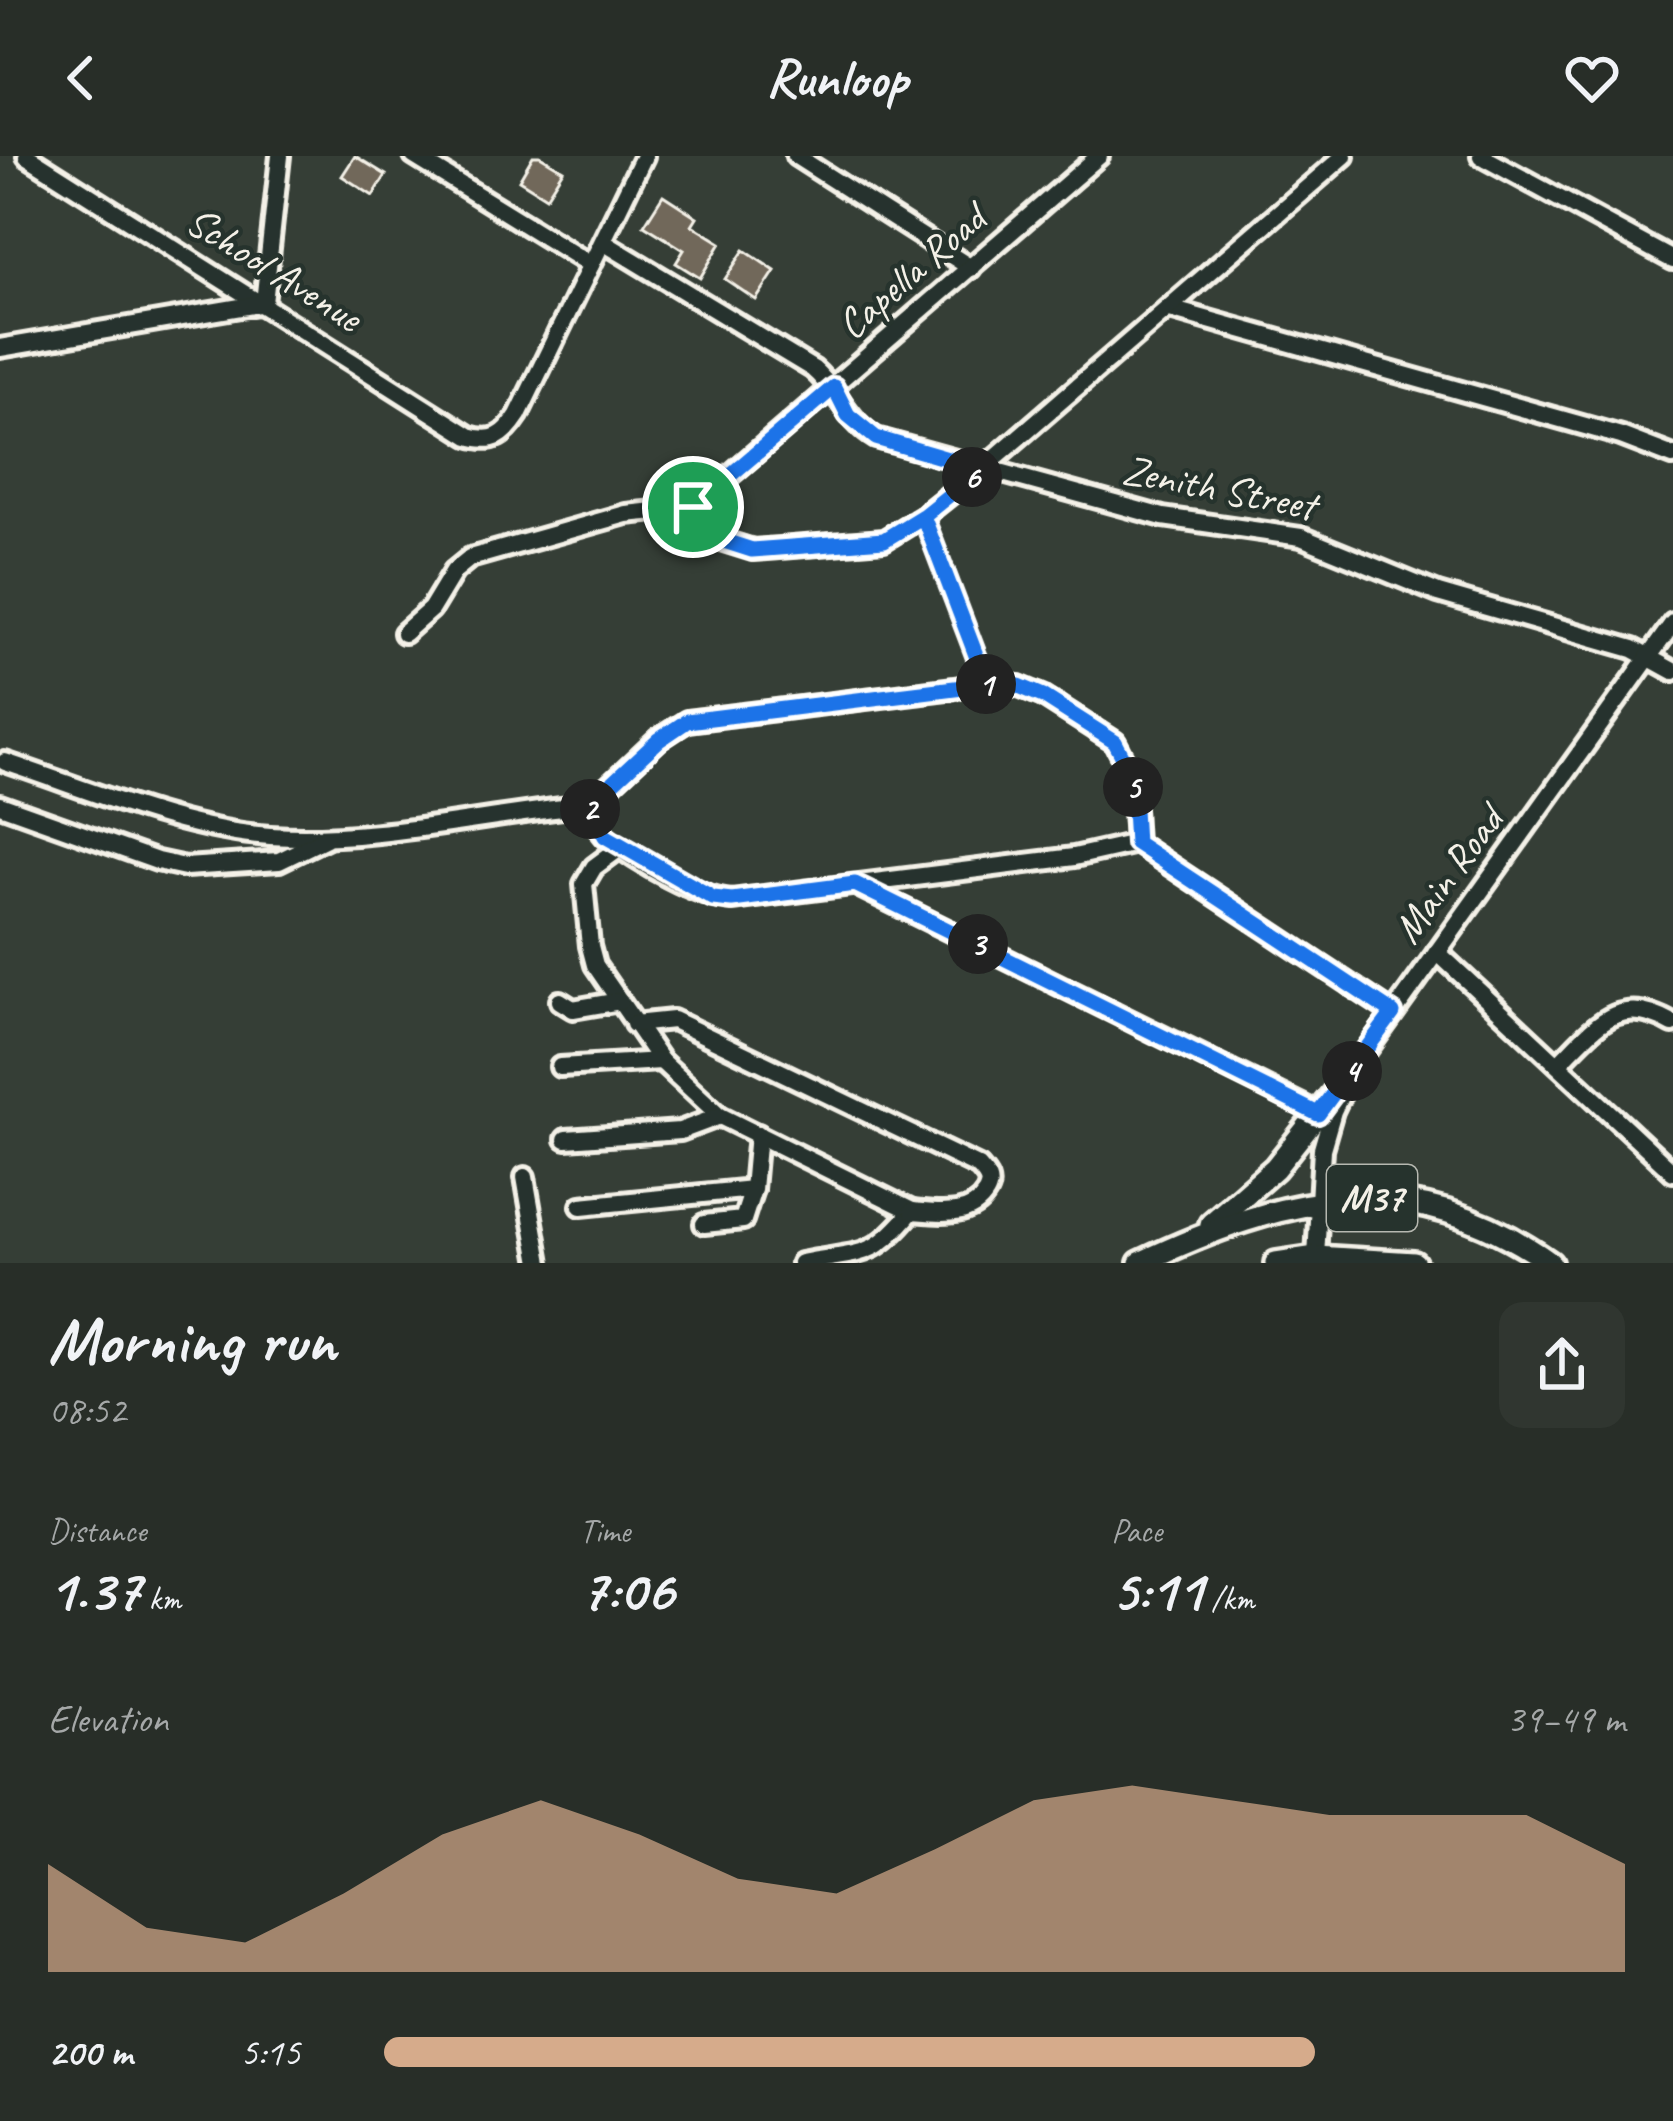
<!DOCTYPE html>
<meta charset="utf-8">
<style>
:root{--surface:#282e28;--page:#303630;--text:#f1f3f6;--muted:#a5a8a8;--accent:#d6ab8b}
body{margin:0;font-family:Caveat,sans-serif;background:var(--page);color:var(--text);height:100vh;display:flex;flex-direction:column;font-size:45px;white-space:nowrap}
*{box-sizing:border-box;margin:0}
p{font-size:39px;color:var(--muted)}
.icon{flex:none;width:66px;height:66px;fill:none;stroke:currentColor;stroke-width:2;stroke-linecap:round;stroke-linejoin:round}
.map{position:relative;height:1107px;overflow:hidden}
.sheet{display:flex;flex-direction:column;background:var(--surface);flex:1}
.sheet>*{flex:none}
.pin{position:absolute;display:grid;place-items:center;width:102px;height:102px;color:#fff;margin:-51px;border:6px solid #fff;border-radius:50%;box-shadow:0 3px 12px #0007}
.km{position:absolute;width:60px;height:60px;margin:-30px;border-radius:50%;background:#222;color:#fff;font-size:33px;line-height:60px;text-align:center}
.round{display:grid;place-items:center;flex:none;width:126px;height:126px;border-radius:24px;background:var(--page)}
.overview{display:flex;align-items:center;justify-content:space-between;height:204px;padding:0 48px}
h1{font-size:66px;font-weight:700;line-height:90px}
.figures{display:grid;grid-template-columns:repeat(3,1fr);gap:18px;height:204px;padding:12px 48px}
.figures div{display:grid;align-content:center}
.figures b{font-size:60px;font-weight:700}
.figures small{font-size:33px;font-weight:400}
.figures p{font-size:33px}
.chart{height:336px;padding:24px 48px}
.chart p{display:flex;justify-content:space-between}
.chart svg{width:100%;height:216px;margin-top:12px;fill:var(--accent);opacity:.7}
ul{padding:0 48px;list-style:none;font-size:39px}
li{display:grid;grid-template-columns:192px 144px 1fr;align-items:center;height:90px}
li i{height:30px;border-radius:15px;background:var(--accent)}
header{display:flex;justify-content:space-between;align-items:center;height:156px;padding:0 48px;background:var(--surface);font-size:54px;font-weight:700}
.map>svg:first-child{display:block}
.building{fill:#71685a;stroke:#f4f1e8;stroke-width:3}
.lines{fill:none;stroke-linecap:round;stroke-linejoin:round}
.minor-casing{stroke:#f4f1e8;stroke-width:26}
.major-casing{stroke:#f4f1e8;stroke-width:30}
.path{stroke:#f4f1e8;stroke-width:3;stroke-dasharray:3 9;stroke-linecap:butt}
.minor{stroke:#26332d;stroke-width:16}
.major{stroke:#26332d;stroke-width:21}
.route-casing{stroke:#fff;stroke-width:24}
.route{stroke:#1a73e8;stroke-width:15}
.labels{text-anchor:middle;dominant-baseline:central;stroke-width:9;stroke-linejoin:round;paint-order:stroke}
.shield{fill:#26332d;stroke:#b6b8b0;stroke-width:3}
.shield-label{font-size:39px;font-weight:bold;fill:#f4f1e8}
.street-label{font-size:42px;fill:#f4f1e8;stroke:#26332d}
</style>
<header><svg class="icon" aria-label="back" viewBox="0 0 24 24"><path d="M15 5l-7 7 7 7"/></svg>Runloop<svg class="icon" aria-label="heart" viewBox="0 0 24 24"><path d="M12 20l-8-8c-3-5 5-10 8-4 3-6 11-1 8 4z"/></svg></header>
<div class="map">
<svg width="1673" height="1107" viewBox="0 0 1673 1107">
<rect width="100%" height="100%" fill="#353e36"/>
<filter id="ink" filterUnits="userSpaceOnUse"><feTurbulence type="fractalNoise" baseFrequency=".00833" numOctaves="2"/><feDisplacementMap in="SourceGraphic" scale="24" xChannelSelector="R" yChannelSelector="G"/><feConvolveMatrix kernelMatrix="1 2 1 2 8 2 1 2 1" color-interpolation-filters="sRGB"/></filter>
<g filter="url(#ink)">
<g class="building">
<polygon points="355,0 386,19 373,40 342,20"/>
<polygon points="533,0 540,0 563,14 546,41 519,24"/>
<polygon points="663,39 697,61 692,69 721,87 700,122 676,107 684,94 644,69"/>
<polygon points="744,94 775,115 756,144 725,123"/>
</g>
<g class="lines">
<defs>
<g id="minor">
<path d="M27,0L469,280C494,288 505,279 518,259L644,0"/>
<polyline points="414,0 591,109"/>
<polyline points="796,0 971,112"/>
<polyline points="1481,0 1673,104"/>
<path d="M603,86L813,213C838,234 847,265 876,282L1163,361L1301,381L1438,437L1633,493L1673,515"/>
<polyline points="1170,153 1621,280 1673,300"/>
<polyline points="0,192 264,147 280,0"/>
<polyline points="693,351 724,385 753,394 884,384 923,360 982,313 1344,0"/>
<polyline points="404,477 431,453 454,415 470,402 626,358 693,351 1099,0"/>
<path d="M5,606C90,634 180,674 270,680C375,687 484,659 589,649"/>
<polyline points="0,649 157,705 185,711 279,705 326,682"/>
<polyline points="589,649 659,583 687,565 987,528 1019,530 1043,540 1115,586 1132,619 1136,687"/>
<path d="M589,649C593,662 598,674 608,683C636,706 697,741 732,744L1074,701L1136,687"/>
<polyline points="1136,687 1393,857"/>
<path d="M621,691L594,711L584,728L590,790L595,809L661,905L720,960L912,1055C871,1105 861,1095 801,1107"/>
<polyline points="856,729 1318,957"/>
<polyline points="1437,796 1673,1016"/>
<polyline points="560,845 573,853 620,845"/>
<path d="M634,868L673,864L979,1011C987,1020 992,1026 986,1037C971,1063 937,1057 912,1055"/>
<path d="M1558,908C1596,870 1618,836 1673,868"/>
<polyline points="560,911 661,905"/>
<polyline points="566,983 680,975 720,960"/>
<polyline points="525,1021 540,1107"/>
<polyline points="581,1050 753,1033 758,978"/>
<polyline points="704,1068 743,1064 753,1033"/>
<polyline points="1316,1101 1322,993 1333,955 1352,915 1673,467"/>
</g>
<g id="major">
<polyline points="1211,1068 1275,1012 1352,915"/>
<path d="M1140,1107C1284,1039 1410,1008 1550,1107"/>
<polyline points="1276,1107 1316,1101 1414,1107"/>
</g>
</defs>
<use href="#minor" class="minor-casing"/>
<use href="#major" class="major-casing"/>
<polyline class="path" points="928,373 982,515"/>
<use href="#minor" class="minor"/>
<use href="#major" class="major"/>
</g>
</g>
<g class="lines" filter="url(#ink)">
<defs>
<polyline id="route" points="693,351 724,385 752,394 884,384 923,360 987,528 687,565 659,584 589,649 605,680 713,742 732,744 855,728 1318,958 1393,857 1136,687 1132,619 1115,586 1043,540 1019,530 987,528 923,360 982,313 876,282 848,259 834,231 693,351"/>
</defs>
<use href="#route" class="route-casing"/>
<use href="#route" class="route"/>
</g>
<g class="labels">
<rect class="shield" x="1327" y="1009" width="90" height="66" rx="9"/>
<g class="shield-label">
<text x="1372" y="1042">M37</text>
</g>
<g class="street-label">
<text transform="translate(274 113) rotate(32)">School Avenue</text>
<text transform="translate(911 116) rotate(-41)">Capella Road</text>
<text transform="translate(1219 332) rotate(11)">Zenith Street</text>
<text transform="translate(1448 719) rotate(-54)">Main Road</text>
</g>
</g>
</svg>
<div class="pin" style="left:693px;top:351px;background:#1e9e55"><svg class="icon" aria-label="arrive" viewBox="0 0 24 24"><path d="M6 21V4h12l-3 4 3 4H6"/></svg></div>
<b class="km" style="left:986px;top:528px">1</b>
<b class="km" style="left:590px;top:653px">2</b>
<b class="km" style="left:978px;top:788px">3</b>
<b class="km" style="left:1352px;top:915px">4</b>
<b class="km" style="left:1133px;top:631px">5</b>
<b class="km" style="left:972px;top:321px">6</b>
</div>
<section class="sheet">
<div class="overview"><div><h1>Morning run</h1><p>08:52</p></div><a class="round"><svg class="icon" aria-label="share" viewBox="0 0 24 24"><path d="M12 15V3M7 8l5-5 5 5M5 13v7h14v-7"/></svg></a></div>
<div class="figures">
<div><p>Distance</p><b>1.37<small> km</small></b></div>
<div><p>Time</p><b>7:06</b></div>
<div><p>Pace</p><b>5:11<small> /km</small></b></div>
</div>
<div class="chart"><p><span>Elevation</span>39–49 m</p>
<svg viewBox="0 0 160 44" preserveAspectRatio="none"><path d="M0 44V22L10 35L20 38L30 28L40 16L50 9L60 16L70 25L80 28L90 19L100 9L110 6L120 9L130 12L140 12L150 12L160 22V44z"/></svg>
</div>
<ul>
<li><b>200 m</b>5:15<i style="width:75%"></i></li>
</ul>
</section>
